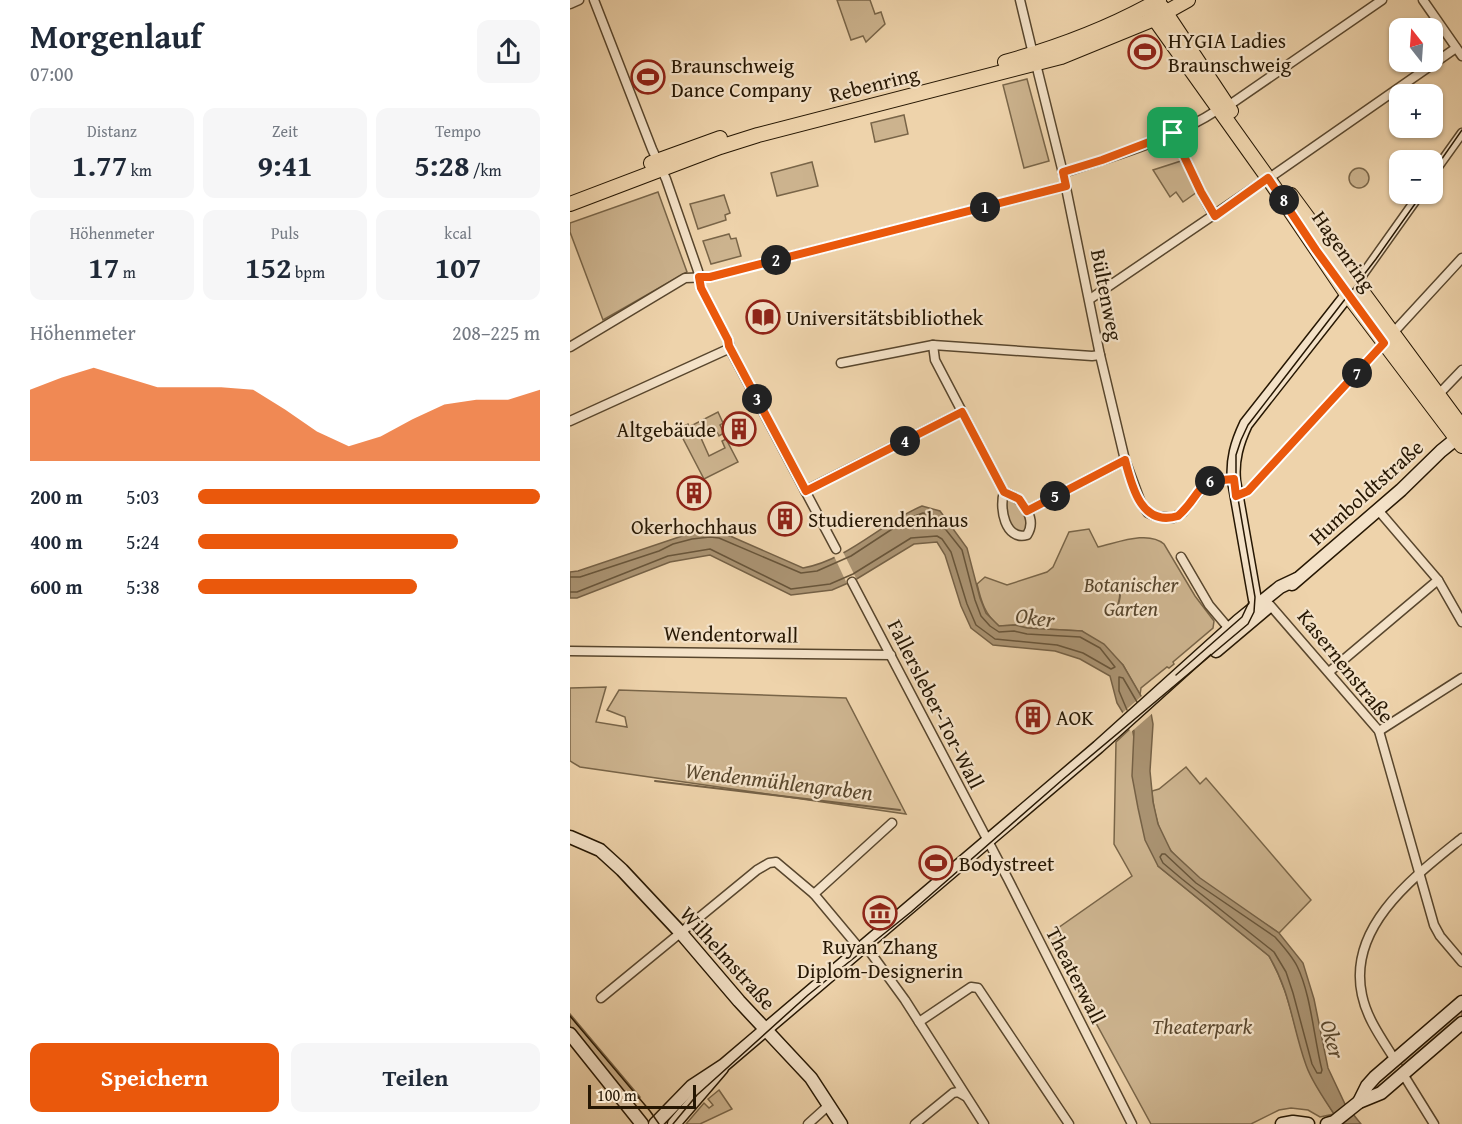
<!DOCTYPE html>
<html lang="de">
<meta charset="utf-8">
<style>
:root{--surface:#fff;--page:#f6f6f7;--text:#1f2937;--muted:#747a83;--accent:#ea580c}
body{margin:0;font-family:"Gentium Book Plus",serif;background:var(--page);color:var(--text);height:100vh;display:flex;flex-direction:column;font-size:22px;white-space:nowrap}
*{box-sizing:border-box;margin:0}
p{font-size:20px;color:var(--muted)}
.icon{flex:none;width:33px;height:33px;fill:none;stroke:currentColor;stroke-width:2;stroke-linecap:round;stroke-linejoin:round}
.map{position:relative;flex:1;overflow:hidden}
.sheet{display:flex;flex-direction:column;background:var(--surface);width:570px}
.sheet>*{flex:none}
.needle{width:39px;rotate:343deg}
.buttons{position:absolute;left:819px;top:18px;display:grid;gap:12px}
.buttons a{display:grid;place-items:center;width:54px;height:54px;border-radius:12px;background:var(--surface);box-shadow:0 2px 4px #0004;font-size:30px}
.scale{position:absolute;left:18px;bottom:15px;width:108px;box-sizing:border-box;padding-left:6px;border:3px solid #261703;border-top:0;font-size:16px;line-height:21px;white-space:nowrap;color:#261703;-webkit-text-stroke:4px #f4e2c8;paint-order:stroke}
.pin{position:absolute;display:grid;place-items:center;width:51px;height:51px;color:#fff;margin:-26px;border-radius:12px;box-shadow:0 3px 9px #0006}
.km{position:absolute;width:30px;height:30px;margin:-15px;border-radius:50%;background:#222;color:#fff;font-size:16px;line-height:30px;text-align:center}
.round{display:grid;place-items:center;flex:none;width:63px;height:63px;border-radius:12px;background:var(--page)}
.summary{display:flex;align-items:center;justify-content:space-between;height:102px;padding:0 30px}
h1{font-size:33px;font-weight:700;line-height:45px}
.figures{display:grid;grid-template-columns:repeat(3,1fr);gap:9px;height:102px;padding:6px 30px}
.figures div{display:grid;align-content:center;border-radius:12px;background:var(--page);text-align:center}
.figures b{font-size:30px;font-weight:700}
.figures small{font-size:16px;font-weight:400}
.figures p{font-size:16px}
.chart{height:168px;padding:12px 30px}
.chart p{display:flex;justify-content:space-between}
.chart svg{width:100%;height:108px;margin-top:6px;fill:var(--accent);opacity:.7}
.action{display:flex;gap:12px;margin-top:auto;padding:12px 30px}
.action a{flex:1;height:69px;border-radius:12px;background:var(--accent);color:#fff;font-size:24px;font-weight:700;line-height:69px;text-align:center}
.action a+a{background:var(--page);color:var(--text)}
ul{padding:0 30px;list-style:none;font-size:20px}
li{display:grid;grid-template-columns:96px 72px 1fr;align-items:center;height:45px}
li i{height:15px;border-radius:8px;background:var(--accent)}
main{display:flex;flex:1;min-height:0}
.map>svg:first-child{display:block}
.green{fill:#ccb38e;stroke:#796548;stroke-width:1.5}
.water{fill:#aa9372;stroke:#756146;stroke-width:1.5}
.pier{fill:#eed3ab}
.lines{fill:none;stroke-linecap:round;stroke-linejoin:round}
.shore{stroke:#68553a;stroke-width:1.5}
.stream{stroke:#756146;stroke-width:2}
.street-casing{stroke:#58462d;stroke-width:11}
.secondary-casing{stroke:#261703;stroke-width:15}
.primary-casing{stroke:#261703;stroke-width:16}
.street{stroke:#f4e2c8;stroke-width:8}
.secondary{stroke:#f4e2c8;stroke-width:12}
.primary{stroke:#eed3ab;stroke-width:14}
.tram{stroke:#261703;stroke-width:1.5}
.route-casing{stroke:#fff;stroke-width:12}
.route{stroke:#ea580c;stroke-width:8}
.labels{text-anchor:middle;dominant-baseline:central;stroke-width:4.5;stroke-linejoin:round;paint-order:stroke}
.poi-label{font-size:21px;fill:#261703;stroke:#f4e2c8;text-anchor:start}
.street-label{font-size:21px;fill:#261703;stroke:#f4e2c8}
.park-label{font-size:21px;font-style:italic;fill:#58462d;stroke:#f4e2c8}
.water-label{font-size:22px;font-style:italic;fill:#5b492f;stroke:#f4e2c8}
</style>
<main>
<section class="sheet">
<div class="summary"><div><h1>Morgenlauf</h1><p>07:00</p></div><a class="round"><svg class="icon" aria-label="share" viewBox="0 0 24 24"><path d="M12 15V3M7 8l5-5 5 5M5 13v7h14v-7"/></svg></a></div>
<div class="figures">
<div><p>Distanz</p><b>1.77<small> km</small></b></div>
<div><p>Zeit</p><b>9:41</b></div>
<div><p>Tempo</p><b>5:28<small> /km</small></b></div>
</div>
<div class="figures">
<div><p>Höhenmeter</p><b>17<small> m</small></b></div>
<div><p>Puls</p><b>152<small> bpm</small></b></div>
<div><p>kcal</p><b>107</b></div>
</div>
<div class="chart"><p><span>Höhenmeter</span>208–225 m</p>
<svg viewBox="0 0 160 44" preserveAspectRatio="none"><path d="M0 44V15L10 10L20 6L30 10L40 14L50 14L60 14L70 15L80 23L90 32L100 38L110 34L120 27L130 21L140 19L150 19L160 15V44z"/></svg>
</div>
<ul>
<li><b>200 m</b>5:03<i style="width:100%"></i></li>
<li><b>400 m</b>5:24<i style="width:76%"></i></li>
<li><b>600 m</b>5:38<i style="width:64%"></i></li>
</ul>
<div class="action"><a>Speichern</a><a>Teilen</a></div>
</section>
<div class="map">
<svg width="892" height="1124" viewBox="0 0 892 1124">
<rect width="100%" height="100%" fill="#eed3ab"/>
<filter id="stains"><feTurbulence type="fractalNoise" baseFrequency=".00333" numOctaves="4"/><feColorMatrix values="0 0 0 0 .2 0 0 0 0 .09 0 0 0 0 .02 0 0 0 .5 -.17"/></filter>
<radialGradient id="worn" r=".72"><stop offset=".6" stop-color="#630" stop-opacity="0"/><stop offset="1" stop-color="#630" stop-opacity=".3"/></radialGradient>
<g class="green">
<polygon points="267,0 300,0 305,14 311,12 315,24 296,42 293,36 281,40"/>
<polygon points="457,79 479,161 454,168 433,85"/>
<polygon points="334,115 338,134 305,142 301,123"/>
<polygon points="611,161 627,192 613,202 606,192 600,197 583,170"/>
<polygon points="242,162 248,186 207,196 201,173"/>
<circle cx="789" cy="178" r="10"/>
<polygon points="88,192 117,272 33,320 0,232 0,223"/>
<polygon points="154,195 160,213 155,215 156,220 128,229 120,204"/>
<polygon points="159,234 161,239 166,238 171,256 141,264 133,241"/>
<polygon points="148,412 153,423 150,425 154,433 149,436 146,430 131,438 139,456 155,448 152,441 156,439 168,462 134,479 108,429 118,424 119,427"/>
<path d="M439,498C452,504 457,516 457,531L450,534L439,524L434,499Z"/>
<path d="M519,529L528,547C547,543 578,530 594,544L625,596L644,621L643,628L603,662L604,664L599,668L597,667L571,688L570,695L553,665L512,631L457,628L445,625L429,626C415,615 411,601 407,584L415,577L437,585L477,572L483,567L499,532Z"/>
<polygon points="36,687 26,722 57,727 55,717 37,710 49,690 276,698 336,814 10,767 0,761 0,688"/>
<path d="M562,727L588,866L699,956C720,992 723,1027 737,1065C743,1082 755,1098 764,1114L750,1117L738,1110L721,1108L709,1110L681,1124H581L478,935L562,876L544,844L546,742Z"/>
<path d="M616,767L630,784L636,778L741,900L709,933C676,910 627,883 602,852C590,839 583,809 582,791L589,789Z"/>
<polygon points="892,1007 892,1019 833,1066 830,1062"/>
<polygon points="0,1014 70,1097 62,1102 0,1029"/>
<polygon points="149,1090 162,1109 130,1124 116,1124 134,1103 139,1108 143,1105 138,1099"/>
</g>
<path class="water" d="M352,506L370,511L397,548L410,598L416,613L429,626L445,625L457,628L512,631L534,644L553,665L581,713L583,724L580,771L583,802L588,824L601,851L630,878L709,933L733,963L744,999L758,1068L775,1104L791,1124H771C760,1108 742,1083 736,1065C722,1026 721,993 699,956L588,866L575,840L568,808L562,776L564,731L547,703L540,676L510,659L485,651L423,645L401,628L391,606L375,555L367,542L344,544L285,580L262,590L221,595L140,555L100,562L7,598H0V572L8,571L121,533L141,531L151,532L233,568C278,560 311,523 352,506Z"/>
<g class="pier">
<polygon points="272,550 288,582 278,586 263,554"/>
<polygon points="573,695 584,712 561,732 550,715"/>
</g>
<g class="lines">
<g class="shore">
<polyline points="0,577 10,577 89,551 103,544 122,539 140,537 149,538 231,573 247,571 281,556 339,518 353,513 365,516 392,550 405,600 411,616 420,626 429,632 444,631 457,634 510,637 530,648 545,667 541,669 513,653 487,645 425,639 406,625 397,604 381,552 372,539 367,536 341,538 283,574 260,584 221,589 140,549 98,556 7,592 0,592"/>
<polyline points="557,710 549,691 549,677 553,678 567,702"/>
<path d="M592,854H595L626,883L705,937C713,946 722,956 727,966C741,994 744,1039 752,1070L751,1073H747L742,1064L723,993L716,972L704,952L612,879L593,863L590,857Z"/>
</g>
<g class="stream">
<path d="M547,582C552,591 550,599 547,608"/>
<polyline points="85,781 330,810"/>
</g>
<defs>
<g id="street">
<polyline points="24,0 82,149 96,179 128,271 131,288 158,340 161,351 266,549"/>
<polyline points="450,0 463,54"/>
<polyline points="853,0 892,56"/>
<polyline points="0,4 9,0"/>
<polyline points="466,64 493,173 530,355 555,460 571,503 578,513 585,516 603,518 613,512 636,483 645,480 664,479"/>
<polyline points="658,106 812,0"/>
<polyline points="603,133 632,194 644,216"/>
<path d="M493,173C546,155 602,140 649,109"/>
<polyline points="705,174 886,48"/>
<polyline points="862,175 892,133"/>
<polyline points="786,284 850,194"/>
<polyline points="520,299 698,178"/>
<polyline points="822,334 892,258"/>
<path d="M363,345L365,360L434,492C429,508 435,541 457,535C468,518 451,497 434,492"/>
<polyline points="0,347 115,278 140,277 496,186"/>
<polyline points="271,363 363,345 522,356 530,355"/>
<polyline points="868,395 892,370"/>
<polyline points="0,421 156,350 159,346"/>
<polyline points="235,491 392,412"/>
<polyline points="666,496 678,491 814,343"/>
<polyline points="808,510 868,580 892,622"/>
<polyline points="457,511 555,460"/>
<polyline points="611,557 639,605 661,631"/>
<polyline points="282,582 438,879 562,1124"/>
<polyline points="700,605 809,731 864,925 870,936 892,962"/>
<polyline points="0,651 321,655"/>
<polyline points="759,672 868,580"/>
<polyline points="809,731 892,678"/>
<polyline points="244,894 322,823"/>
<polyline points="295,945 335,1000 414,1124"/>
<polyline points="31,998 187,870 199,863 206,862 244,894 290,949"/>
<polyline points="349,1022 401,987 408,988 499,1124"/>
<path d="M825,1060C812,1039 797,1019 792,995C777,926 845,876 892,838"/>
<polyline points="833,1074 864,1124"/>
<polyline points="238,1124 259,1105"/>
<polyline points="345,1124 383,1093 388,1092 395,1096"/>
</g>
<g id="secondary">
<polyline points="722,584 831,490 871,451 892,434"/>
<path d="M687,611L664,481C662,460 667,443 676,424L782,289"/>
<polyline points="646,651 697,608"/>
<polyline points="0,837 30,850 52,870 111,933 169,1001 241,1078 271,1124"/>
<polyline points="0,1034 72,1124"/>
<polyline points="789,1102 797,1086 805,1077 892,1002"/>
<polyline points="85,1124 122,1086 154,1065 528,747 668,621 710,587 727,579"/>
<polyline points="104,1124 152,1068"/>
<polyline points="712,1124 723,1122 738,1124"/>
<polyline points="757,1124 764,1122 789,1102 811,1093 892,1023"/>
</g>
<g id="primary">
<polyline points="592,7 661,111"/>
<polyline points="581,14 698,178 774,290 892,446"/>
<path d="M435,62C489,47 540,28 589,0"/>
<polyline points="81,163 150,138"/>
<polyline points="721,195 892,427"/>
<polyline points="0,204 150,147 188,135 491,57 584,19 618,0"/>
</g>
</defs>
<use href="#street" class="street-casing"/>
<use href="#secondary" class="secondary-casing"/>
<use href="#primary" class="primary-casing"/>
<use href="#street" class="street"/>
<use href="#secondary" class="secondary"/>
<use href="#primary" class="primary"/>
<g class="tram">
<polyline points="862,173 892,130"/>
<polyline points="606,675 672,617 679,602"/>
<polyline points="0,1016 80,1111 89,1124"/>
<polyline points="103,1124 127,1095 238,995 341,912 491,781 678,624 684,612 685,597 666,487 666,455 671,440 678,425 806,259 852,194"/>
</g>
</g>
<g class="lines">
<defs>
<path id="route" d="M603,133L631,192L645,216L698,178L746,250L814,343L678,491L666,496L664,479C622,481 634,493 608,516C572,527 562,488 555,460L457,511L449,499L434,492L392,412L236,491L159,346L158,340L131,288L129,277H140L496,186L493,172L532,160Z"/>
</defs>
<use href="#route" class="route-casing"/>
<use href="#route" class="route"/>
</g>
<defs>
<symbol id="stadium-ring" viewBox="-11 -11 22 22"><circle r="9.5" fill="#f4e2c8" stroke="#8f2418" stroke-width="1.5"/><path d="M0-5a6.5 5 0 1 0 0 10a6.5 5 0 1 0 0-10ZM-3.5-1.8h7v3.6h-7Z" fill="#8f2418"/></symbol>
<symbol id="library-ring" viewBox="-11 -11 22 22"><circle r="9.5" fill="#f4e2c8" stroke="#8f2418" stroke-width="1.5"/><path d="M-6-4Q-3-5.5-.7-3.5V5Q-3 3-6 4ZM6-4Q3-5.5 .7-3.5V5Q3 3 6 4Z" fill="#8f2418"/></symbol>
<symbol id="building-ring" viewBox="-11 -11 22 22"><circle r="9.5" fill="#f4e2c8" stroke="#8f2418" stroke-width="1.5"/><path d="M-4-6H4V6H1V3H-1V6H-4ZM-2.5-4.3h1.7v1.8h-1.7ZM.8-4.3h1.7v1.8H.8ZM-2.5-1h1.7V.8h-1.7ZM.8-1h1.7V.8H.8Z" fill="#8f2418"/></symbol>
<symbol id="museum-ring" viewBox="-11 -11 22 22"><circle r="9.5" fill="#f4e2c8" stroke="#8f2418" stroke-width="1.5"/><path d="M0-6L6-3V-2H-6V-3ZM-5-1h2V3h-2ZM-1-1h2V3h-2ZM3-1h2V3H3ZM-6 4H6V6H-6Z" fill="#8f2418"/></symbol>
</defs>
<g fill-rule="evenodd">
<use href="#stadium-ring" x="556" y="33" width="38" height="38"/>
<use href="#stadium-ring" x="59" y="58" width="38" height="38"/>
<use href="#library-ring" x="174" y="298" width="38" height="38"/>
<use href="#building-ring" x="150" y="410" width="38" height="38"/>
<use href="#building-ring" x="105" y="474" width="38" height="38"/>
<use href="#building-ring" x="196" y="500" width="38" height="38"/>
<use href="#building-ring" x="444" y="698" width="38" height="38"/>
<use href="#stadium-ring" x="347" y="844" width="38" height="38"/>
<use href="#museum-ring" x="291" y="894" width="38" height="38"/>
</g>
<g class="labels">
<g class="poi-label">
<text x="598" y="40">HYGIA Ladies<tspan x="598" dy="24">Braunschweig</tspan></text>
<text x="101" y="65">Braunschweig<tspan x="101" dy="24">Dance Company</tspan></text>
<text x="216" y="317">Universitätsbibliothek</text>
<text x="146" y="429" text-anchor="end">Altgebäude</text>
<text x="238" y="519">Studierendenhaus</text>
<text x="124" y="526" text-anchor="middle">Okerhochhaus</text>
<text x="486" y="717">AOK</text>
<text x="389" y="863">Bodystreet</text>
<text x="310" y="946" text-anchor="middle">Ruyan Zhang<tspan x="310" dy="24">Diplom-Designerin</tspan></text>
</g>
<g class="street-label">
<text transform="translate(304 84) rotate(-14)">Rebenring</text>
<text transform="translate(774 251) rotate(55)">Hagenring</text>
<text transform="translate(537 295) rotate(79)">Bültenweg</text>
<text transform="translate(796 492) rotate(-42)">Humboldtstraße</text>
<text transform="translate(161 634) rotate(1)">Wendentorwall</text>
<text transform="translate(776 666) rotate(51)">Kasernenstraße</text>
<text transform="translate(366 704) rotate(63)">Fallersleber-Tor-Wall</text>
<text transform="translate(158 958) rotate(48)">Wilhelmstraße</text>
<text transform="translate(506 975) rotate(63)">Theaterwall</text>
</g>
<g class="park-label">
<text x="561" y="584">Botanischer<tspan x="561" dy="24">Garten</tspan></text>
<text x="632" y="1026">Theaterpark</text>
</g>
<g class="water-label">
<text transform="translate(465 617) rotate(8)">Oker</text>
<text transform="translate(209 781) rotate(7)">Wendenmühlengraben</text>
<text transform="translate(763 1039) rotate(75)">Oker</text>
</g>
</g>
<rect width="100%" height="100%" filter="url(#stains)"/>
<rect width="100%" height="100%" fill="url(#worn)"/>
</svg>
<div class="buttons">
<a><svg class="needle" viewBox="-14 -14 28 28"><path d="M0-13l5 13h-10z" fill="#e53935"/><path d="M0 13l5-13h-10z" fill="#747a83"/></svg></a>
<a>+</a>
<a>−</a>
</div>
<div class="scale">100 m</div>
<div class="pin" style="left:603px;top:133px;background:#1e9e55"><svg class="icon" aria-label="arrive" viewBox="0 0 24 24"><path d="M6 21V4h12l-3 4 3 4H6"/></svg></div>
<b class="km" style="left:415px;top:207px">1</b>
<b class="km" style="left:206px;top:260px">2</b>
<b class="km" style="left:187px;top:399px">3</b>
<b class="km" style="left:335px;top:441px">4</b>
<b class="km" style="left:485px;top:496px">5</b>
<b class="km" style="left:640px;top:481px">6</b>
<b class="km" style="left:787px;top:373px">7</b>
<b class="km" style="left:714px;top:200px">8</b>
</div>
</main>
